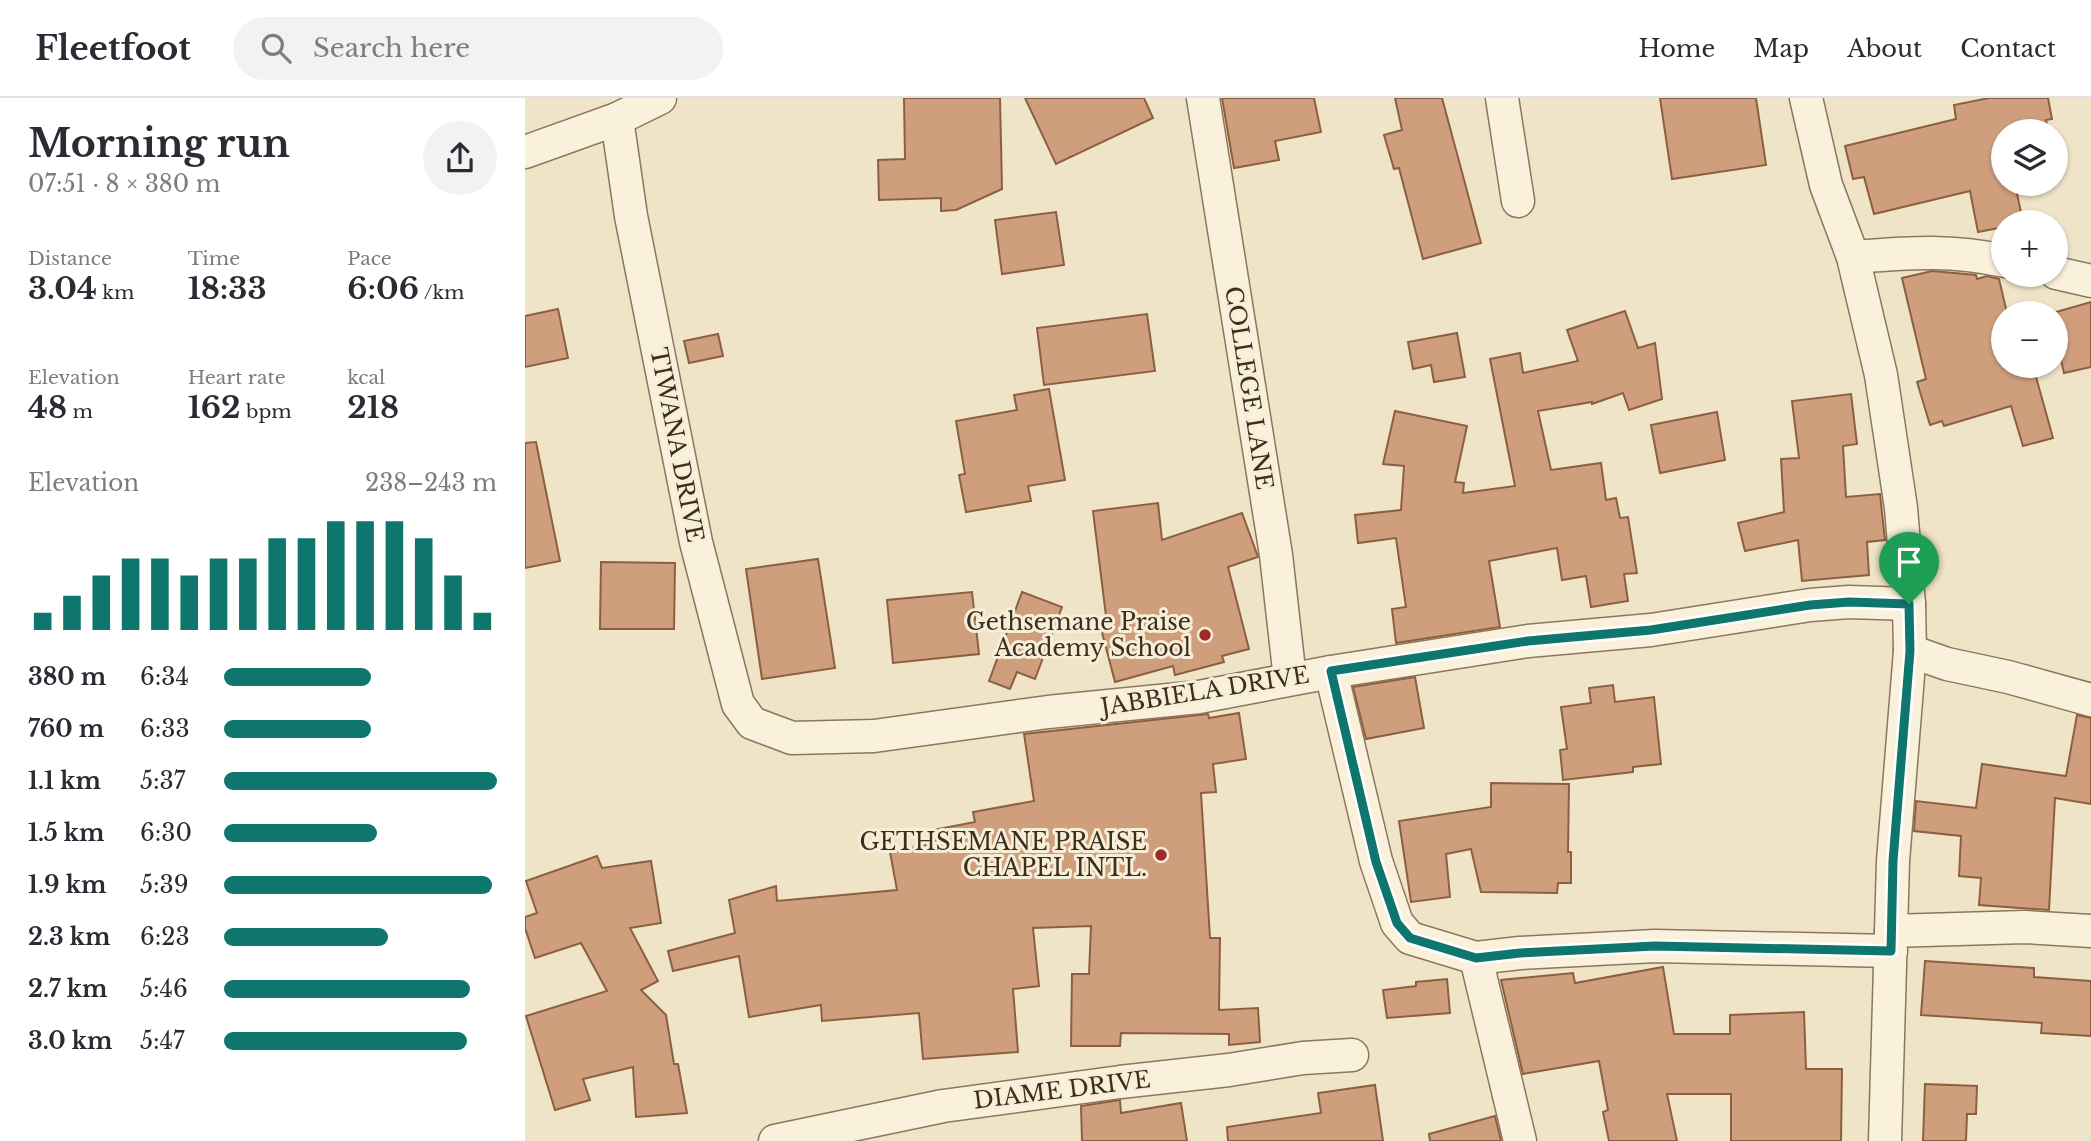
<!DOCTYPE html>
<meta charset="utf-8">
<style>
:root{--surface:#fff;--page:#f2f2f3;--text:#2b2b33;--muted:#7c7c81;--line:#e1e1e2;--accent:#0f766e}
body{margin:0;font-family:"Libre Baskerville",serif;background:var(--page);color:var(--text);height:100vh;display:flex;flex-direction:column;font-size:26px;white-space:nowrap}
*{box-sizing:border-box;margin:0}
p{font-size:23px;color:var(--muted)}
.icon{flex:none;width:38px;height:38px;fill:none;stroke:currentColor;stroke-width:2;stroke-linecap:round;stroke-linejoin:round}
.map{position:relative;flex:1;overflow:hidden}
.sheet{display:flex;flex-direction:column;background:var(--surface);width:525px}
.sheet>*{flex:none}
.fabs{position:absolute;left:1466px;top:21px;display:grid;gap:14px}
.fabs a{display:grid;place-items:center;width:77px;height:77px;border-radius:50%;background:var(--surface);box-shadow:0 2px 5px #0004;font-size:35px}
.pin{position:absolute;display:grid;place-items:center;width:60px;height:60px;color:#fff;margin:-72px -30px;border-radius:50% 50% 50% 0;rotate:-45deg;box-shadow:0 0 7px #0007}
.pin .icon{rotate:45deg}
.round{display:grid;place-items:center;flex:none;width:74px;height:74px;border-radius:37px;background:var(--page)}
.summary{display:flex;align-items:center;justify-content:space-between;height:119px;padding:0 28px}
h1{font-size:38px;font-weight:700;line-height:52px}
.metrics{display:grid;grid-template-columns:repeat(3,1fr);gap:10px;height:119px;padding:7px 28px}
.metrics div{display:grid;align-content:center}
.metrics b{font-size:30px;font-weight:700}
.metrics small{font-size:19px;font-weight:400}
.metrics p{font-size:19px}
.chart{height:196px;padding:14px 28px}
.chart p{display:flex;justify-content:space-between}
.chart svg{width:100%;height:126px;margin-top:7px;stroke:var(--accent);stroke-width:6}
ul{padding:0 28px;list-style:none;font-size:23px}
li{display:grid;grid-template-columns:112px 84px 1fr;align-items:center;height:52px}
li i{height:18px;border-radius:9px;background:var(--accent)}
header{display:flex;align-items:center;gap:42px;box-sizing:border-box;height:98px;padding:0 35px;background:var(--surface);border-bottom:2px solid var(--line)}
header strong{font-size:33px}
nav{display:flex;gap:38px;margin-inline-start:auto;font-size:24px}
.search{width:490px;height:63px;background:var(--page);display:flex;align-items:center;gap:18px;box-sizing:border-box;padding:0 24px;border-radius:38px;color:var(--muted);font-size:26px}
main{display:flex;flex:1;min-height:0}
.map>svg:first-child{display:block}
.building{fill:#cf9f7d;stroke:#8d5f41;stroke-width:2}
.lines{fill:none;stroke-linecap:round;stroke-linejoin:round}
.minor-casing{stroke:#8d765c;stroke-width:35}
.minor{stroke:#faf1dc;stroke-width:32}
.route-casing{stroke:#fff;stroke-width:14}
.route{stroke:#0f766e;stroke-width:9}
.poi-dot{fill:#9e2a2b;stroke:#f7eed8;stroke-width:2.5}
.labels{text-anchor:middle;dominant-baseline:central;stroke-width:6;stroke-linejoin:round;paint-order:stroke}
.street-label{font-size:23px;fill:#3d2e20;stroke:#f7eed8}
.poi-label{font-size:23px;fill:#3d2e20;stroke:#f7eed8;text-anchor:end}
</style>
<header>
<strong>Fleetfoot</strong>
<div class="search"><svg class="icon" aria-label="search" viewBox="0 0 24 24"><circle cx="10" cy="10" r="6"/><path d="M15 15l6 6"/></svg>Search here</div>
<nav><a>Home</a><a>Map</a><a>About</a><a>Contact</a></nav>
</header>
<main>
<section class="sheet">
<div class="summary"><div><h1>Morning run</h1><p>07:51 · 8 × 380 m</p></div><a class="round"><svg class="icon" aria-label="share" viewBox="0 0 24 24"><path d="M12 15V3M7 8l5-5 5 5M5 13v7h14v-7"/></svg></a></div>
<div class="metrics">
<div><p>Distance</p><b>3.04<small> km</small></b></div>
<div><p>Time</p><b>18:33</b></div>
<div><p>Pace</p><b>6:06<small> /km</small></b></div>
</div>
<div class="metrics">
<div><p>Elevation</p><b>48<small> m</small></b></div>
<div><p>Heart rate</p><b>162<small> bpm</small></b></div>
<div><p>kcal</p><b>218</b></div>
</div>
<div class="chart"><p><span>Elevation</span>238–243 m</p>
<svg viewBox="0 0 160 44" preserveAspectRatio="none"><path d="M5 44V38M15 44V32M25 44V25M35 44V19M45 44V19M55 44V25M65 44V19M75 44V19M85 44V12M95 44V12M105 44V6M115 44V6M125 44V6M135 44V12M145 44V25M155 44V38"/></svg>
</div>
<ul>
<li><b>380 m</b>6:34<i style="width:54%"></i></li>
<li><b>760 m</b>6:33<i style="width:54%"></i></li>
<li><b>1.1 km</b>5:37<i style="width:100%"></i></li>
<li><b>1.5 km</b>6:30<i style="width:56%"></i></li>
<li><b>1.9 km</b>5:39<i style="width:98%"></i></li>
<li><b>2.3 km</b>6:23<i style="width:60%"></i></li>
<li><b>2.7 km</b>5:46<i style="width:90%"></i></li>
<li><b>3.0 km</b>5:47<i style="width:89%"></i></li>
</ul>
</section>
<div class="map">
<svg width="1566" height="1043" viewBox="0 0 1566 1043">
<rect width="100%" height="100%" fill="#f0e4c8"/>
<g class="building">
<polygon points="379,0 475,0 477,91 431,112 416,113 416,100 354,102 353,62 380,61"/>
<polygon points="500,0 619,0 628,20 531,66"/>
<polygon points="697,0 789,0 796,34 750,43 754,62 709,70"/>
<polygon points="870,0 917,0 956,145 898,161 874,70 869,71 859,37 877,32"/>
<polygon points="1135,0 1231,0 1241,67 1147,81"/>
<polygon points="1464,0 1523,0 1527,21 1521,22 1523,33 1479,33 1479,86 1490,86 1498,124 1479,124 1479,129 1453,134 1445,93 1349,116 1339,79 1328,81 1320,48 1431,21 1429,7"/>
<polygon points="531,114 539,167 477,176 470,122"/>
<polygon points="1407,173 1451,177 1452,181 1462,178 1474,181 1482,215 1479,215 1479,268 1508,268 1528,340 1498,348 1486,308 1419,328 1417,323 1405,327 1392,284 1401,281 1377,180"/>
<polygon points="1566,204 1566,269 1539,275 1531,240 1531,214"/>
<polygon points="33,211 43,260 0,269 0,218"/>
<polygon points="1100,213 1113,250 1130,245 1137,301 1104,312 1098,295 1067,306 1067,304 1013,313 1026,372 1076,365 1081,402 1091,400 1095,420 1103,419 1112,475 1099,476 1103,503 1066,509 1061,478 1037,482 1032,450 964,463 975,529 871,545 867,511 881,509 871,440 833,445 830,417 876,412 879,368 858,366 870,313 942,328 930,384 939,385 938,395 990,388 965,261 995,255 998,275 1053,263 1042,232"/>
<polygon points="622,216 630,273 519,287 512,230"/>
<polygon points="932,235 940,279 909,284 906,267 888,271 883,244"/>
<polygon points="193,236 198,258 164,265 159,243"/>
<polygon points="524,291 540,382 503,388 506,403 441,414 434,377 440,376 431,323 492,312 489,297"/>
<polygon points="1326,296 1332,346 1318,348 1321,399 1355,396 1360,442 1342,444 1344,477 1277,483 1273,442 1220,453 1213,425 1259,414 1256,361 1274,360 1267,303"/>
<polygon points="1192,314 1200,362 1135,375 1126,327"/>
<polygon points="11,344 35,463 0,470 0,345"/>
<polygon points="633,405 637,442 717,415 733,459 703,469 724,551 697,558 699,564 650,577 648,568 590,584 574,523 582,526 568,413"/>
<polygon points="293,461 310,570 237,581 221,471"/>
<polygon points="76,464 150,465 149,531 75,531"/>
<polygon points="447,494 454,556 368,565 362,502"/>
<polygon points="497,494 537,509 510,581 492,574 485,591 464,583"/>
<polygon points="890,579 899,630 841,641 828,589"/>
<polygon points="1088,587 1090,604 1129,599 1136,666 1108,669 1108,674 1038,682 1035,652 1042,651 1036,609 1066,605 1064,590"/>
<polygon points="714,615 721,661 688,666 691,694 676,695 685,840 695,840 694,912 733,910 735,944 704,947 704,936 596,935 595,948 546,948 547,876 564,876 566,828 508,830 514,888 488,891 493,954 398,961 394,915 297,923 296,907 224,919 214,858 148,873 143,853 210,835 204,802 251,788 252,803 372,792 365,754 411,745 408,732 450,724 448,714 509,703 499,636 683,616 684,620"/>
<polygon points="1552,617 1566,620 1566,706 1530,700 1524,812 1454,807 1456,780 1434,778 1436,738 1389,733 1391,703 1451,710 1457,666 1541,678"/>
<polygon points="966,685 1044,686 1043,754 1046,754 1046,785 1033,785 1032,795 956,794 946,751 921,756 925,799 886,804 874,723 966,709"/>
<polygon points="72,758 77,770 126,763 136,825 105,830 133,883 116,892 141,917 149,966 153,966 162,1015 111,1019 108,969 58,981 65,1002 30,1012 1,918 82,893 56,845 10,860 0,830 0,819 12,815 1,783"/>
<polygon points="1400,863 1509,870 1509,879 1566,883 1566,938 1516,935 1517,925 1396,917"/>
<polygon points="1138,869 1149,936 1205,936 1205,917 1279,914 1281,971 1317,971 1316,1043 1206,1043 1206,996 1142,996 1152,1043 1084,1043 1078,1014 1083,1012 1074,963 998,976 976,882 1048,875 1050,885"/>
<polygon points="922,881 925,915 862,920 858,892 891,888 891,884"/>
<polygon points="1400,986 1452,988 1451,1016 1442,1016 1441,1043 1398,1043"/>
<polygon points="850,987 858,1043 703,1043 702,1029 796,1015 793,995"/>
<polygon points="595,1002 596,1015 656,1005 662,1043 557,1043 556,1008"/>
<polygon points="970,1018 976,1043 905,1043 904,1036"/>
</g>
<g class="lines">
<defs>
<g id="minor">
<polyline points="678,0 751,457 765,581"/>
<polyline points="977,0 993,103"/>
<polyline points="1281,0 1301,87 1328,159 1356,277 1376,410 1384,506 1385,553 1368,763 1360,1043"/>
<polyline points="92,21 106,118 171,444 213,606 227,625 267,640 349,638 523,614 674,599 806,574 1003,543 1126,532 1285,507 1324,504 1384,506"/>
<polyline points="0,54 92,21 135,0"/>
<path d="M1328,159C1382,155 1425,151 1479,163"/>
<polyline points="1531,175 1566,183"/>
<polyline points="1385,553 1422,566 1483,579 1566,602"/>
<polyline points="806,574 851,763 872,825 885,840 951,860 995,855 1130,848 1366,853"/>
<polyline points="1366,833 1500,829 1566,833"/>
<polyline points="951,860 995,1043"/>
<polyline points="250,1043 418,1008 595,984 704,972 778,960 827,957"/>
</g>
</defs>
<use href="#minor" class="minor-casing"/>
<use href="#minor" class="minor"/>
</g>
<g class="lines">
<defs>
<polygon id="route" points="1324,504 1384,506 1385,553 1368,763 1366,853 1130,848 995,855 951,860 885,840 872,825 851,764 806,573 1003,543 1126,532 1285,507"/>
</defs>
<use href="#route" class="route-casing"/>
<use href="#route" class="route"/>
</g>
<g class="poi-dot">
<circle cx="680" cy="537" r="7"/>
<circle cx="636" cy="757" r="7"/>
</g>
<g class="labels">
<g class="street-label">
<text transform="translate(724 290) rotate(81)">COLLEGE LANE</text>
<text transform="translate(152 347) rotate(79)">TIWANA DRIVE</text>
<text transform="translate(680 593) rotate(-9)">JABBIELA DRIVE</text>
<text transform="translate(537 992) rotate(-7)">DIAME DRIVE</text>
</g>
<g class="poi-label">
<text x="666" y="524">Gethsemane Praise<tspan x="666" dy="26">Academy School</tspan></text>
<text x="622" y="744">GETHSEMANE PRAISE<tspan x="622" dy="26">CHAPEL INTL.</tspan></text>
</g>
</g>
</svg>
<div class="fabs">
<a><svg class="icon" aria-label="layers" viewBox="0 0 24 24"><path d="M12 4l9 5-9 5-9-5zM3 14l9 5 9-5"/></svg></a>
<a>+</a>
<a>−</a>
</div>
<div class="pin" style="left:1384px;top:506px;background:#1e9e55"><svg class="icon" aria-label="arrive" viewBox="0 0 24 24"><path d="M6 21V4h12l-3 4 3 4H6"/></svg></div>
</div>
</main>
